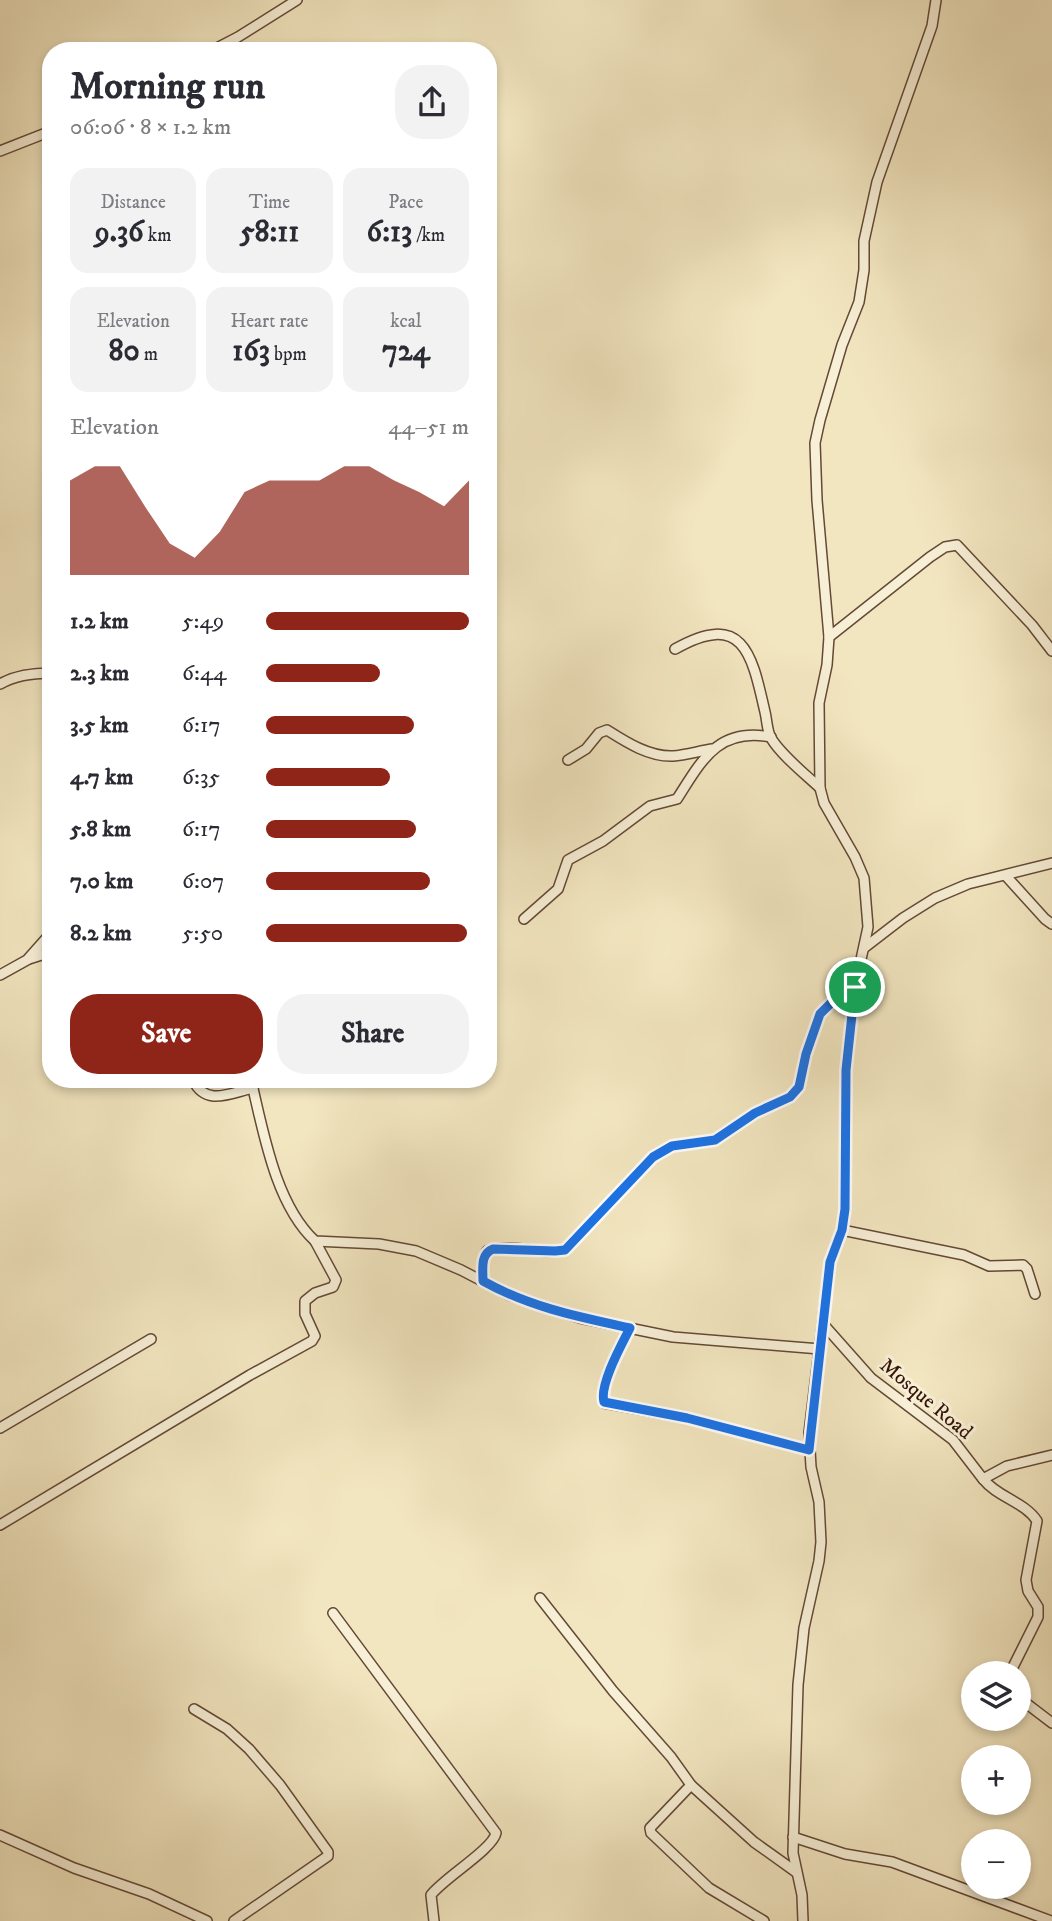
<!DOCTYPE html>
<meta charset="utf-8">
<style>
:root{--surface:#fff;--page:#f2f2f3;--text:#2b2b33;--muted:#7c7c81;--accent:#8f2418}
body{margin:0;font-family:"IM FELL DW Pica",serif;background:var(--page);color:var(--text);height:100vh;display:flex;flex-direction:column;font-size:26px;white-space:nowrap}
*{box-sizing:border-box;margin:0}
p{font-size:23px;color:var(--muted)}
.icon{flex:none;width:38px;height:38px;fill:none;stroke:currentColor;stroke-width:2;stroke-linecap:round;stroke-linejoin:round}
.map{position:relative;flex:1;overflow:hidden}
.side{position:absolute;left:42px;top:42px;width:455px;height:1046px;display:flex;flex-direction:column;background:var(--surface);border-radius:28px;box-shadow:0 4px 10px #0003}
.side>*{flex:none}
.buttons{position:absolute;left:961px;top:1661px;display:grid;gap:14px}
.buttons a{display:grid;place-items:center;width:70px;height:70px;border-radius:50%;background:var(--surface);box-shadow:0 4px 10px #0003;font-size:35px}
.pin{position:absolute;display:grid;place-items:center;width:60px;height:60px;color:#fff;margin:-30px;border:4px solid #fff;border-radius:50%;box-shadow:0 2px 7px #0007}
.round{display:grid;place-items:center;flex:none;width:74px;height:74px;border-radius:28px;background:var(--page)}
.head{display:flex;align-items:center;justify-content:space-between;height:119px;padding:0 28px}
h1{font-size:38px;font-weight:800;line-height:52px}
.metrics{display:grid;grid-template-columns:repeat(3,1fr);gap:10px;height:119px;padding:7px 28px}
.metrics div{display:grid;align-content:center;border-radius:18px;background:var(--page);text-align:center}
.metrics b{font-size:30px;font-weight:800}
.metrics small{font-size:19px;font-weight:400}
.metrics p{font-size:19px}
.chart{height:196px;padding:14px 28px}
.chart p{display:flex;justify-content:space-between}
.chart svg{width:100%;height:126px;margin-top:7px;fill:var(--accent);opacity:.7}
.action{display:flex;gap:14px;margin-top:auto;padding:14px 28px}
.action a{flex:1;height:80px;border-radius:28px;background:var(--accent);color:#fff;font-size:28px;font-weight:800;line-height:80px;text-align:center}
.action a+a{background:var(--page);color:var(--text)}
ul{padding:0 28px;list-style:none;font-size:23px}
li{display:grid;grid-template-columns:112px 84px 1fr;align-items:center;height:52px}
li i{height:18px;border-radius:9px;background:var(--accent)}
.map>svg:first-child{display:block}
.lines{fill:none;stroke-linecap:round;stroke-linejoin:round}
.street-casing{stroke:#644935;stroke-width:12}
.street{stroke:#f7efd6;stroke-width:9}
.route-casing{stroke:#fff;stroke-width:14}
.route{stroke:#1a73e8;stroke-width:9}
.labels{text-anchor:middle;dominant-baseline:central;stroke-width:6;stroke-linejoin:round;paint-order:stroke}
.street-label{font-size:21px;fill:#341507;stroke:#f7efd6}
</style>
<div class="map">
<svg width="1052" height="1921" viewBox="0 0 1052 1921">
<rect width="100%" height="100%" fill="#f2e6c0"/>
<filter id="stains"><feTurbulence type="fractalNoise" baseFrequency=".00286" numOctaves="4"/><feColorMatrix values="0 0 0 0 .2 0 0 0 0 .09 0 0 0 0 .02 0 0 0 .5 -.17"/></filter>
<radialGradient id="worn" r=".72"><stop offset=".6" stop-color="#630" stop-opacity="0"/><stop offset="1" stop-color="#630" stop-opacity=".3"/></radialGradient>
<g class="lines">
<defs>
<g id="street">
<polyline points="211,51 238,37 297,0"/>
<polyline points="0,151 51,131"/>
<polyline points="829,637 930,557 945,547 957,545 1032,625 1052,651"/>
<path d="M675,649C744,610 752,655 765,712C767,720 767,731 771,738C781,755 805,774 820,788"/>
<path d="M0,684C16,675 33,673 51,673"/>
<path d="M568,760L586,749L599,733L607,730C626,742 649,757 673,756C686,755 699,751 712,749"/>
<polyline points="1006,876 1045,919 1052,924"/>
<path d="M524,919L558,889L568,860L603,841L650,806L677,799C702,760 718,727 771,737"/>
<polyline points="864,948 903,918 935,898 968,884 1052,863"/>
<polyline points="29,959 51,952"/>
<polyline points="0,975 27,960 51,933"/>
<path d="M193,1080C206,1107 230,1093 253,1088"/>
<path d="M251,1080C263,1130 275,1204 315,1241L379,1244L416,1251L461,1270L509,1295L580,1318L673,1337L820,1349"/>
<polyline points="842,1230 964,1255 989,1266 1023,1265 1027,1269 1035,1294"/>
<path d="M483,1281V1263L487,1251C512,1242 540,1256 565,1250L653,1157L672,1146L715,1140L755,1113L790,1097L799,1087L806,1054L820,1014L835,999L855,987"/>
<polyline points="824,1325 871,1378 953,1440 983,1479 1007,1466 1052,1455"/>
<path d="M630,1328C622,1344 599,1385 604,1403L687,1418L809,1450"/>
<polyline points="0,1428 151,1339"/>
<path d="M983,1479C997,1497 1025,1502 1037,1521L1026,1580L1028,1591L1038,1607V1617L1010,1673"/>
<polyline points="0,1525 250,1375 312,1341 315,1336 305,1314 305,1301 315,1293 333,1287 336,1280 315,1241"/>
<polyline points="540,1598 613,1691 671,1757 691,1785 754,1842 796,1872"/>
<path d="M333,1613L496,1833C493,1849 444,1878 431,1895L434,1921"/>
<polyline points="1018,1697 1052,1723"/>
<polyline points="194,1709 227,1729 249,1749 280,1785 328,1852 328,1856 234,1921"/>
<polyline points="691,1785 650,1828 651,1833 709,1888 764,1921"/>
<polyline points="0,1835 74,1868 149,1894 207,1921"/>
<polyline points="793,1837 845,1854 892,1862 1051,1921"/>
<polyline points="803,1921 802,1895 793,1853 798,1685 804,1628 819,1561 821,1542 819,1502 811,1467 809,1433 830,1262 842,1230 845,1209 846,1070 855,987 868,927 864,878 855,857 824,803 820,788 819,703 827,665 829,637 817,500 815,443 820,420 842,345 859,302 864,270 864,241 877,182 932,26 936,0"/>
</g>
</defs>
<use href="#street" class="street-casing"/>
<use href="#street" class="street"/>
</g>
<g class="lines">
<defs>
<path id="route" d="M855,987L846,1070L845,1209L842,1230L830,1262L809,1450L687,1418L604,1402C599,1385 622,1344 630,1328C579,1317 529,1307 483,1281C483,1269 480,1254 493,1249L555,1251L565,1250L653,1157L672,1146L715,1140L755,1113L790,1097L799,1087L806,1054L820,1014L835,999Z"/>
</defs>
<use href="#route" class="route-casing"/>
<use href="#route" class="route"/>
</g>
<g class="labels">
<g class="street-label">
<text transform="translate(926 1399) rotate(40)">Mosque Road</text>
</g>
</g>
<rect width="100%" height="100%" filter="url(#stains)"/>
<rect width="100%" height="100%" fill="url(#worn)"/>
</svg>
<div class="buttons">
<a><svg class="icon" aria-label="layers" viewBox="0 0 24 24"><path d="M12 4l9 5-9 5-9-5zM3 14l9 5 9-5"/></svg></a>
<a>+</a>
<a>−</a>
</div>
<div class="pin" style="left:855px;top:987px;background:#1e9e55"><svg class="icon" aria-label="arrive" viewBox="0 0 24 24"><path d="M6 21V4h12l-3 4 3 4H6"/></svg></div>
<section class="side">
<div class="head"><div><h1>Morning run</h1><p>06:06 · 8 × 1.2 km</p></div><a class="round"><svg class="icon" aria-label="share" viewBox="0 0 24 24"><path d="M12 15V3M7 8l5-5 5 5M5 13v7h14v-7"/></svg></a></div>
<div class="metrics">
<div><p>Distance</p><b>9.36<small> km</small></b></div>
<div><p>Time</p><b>58:11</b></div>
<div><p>Pace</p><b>6:13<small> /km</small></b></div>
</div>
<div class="metrics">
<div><p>Elevation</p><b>80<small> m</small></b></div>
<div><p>Heart rate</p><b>163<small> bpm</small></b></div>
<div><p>kcal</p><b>724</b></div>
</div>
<div class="chart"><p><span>Elevation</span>44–51 m</p>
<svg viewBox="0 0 160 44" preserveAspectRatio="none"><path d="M0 44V11L10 6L20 6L30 20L40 33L50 38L60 29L70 15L80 11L90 11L100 11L110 6L120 6L130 11L140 15L150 20L160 11V44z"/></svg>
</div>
<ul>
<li><b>1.2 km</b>5:49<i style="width:100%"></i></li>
<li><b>2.3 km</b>6:44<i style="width:56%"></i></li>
<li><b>3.5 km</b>6:17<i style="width:73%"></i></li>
<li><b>4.7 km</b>6:35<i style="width:61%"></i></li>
<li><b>5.8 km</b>6:17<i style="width:74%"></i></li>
<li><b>7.0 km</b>6:07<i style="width:81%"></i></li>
<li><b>8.2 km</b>5:50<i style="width:99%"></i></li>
</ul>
<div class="action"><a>Save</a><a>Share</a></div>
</section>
</div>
